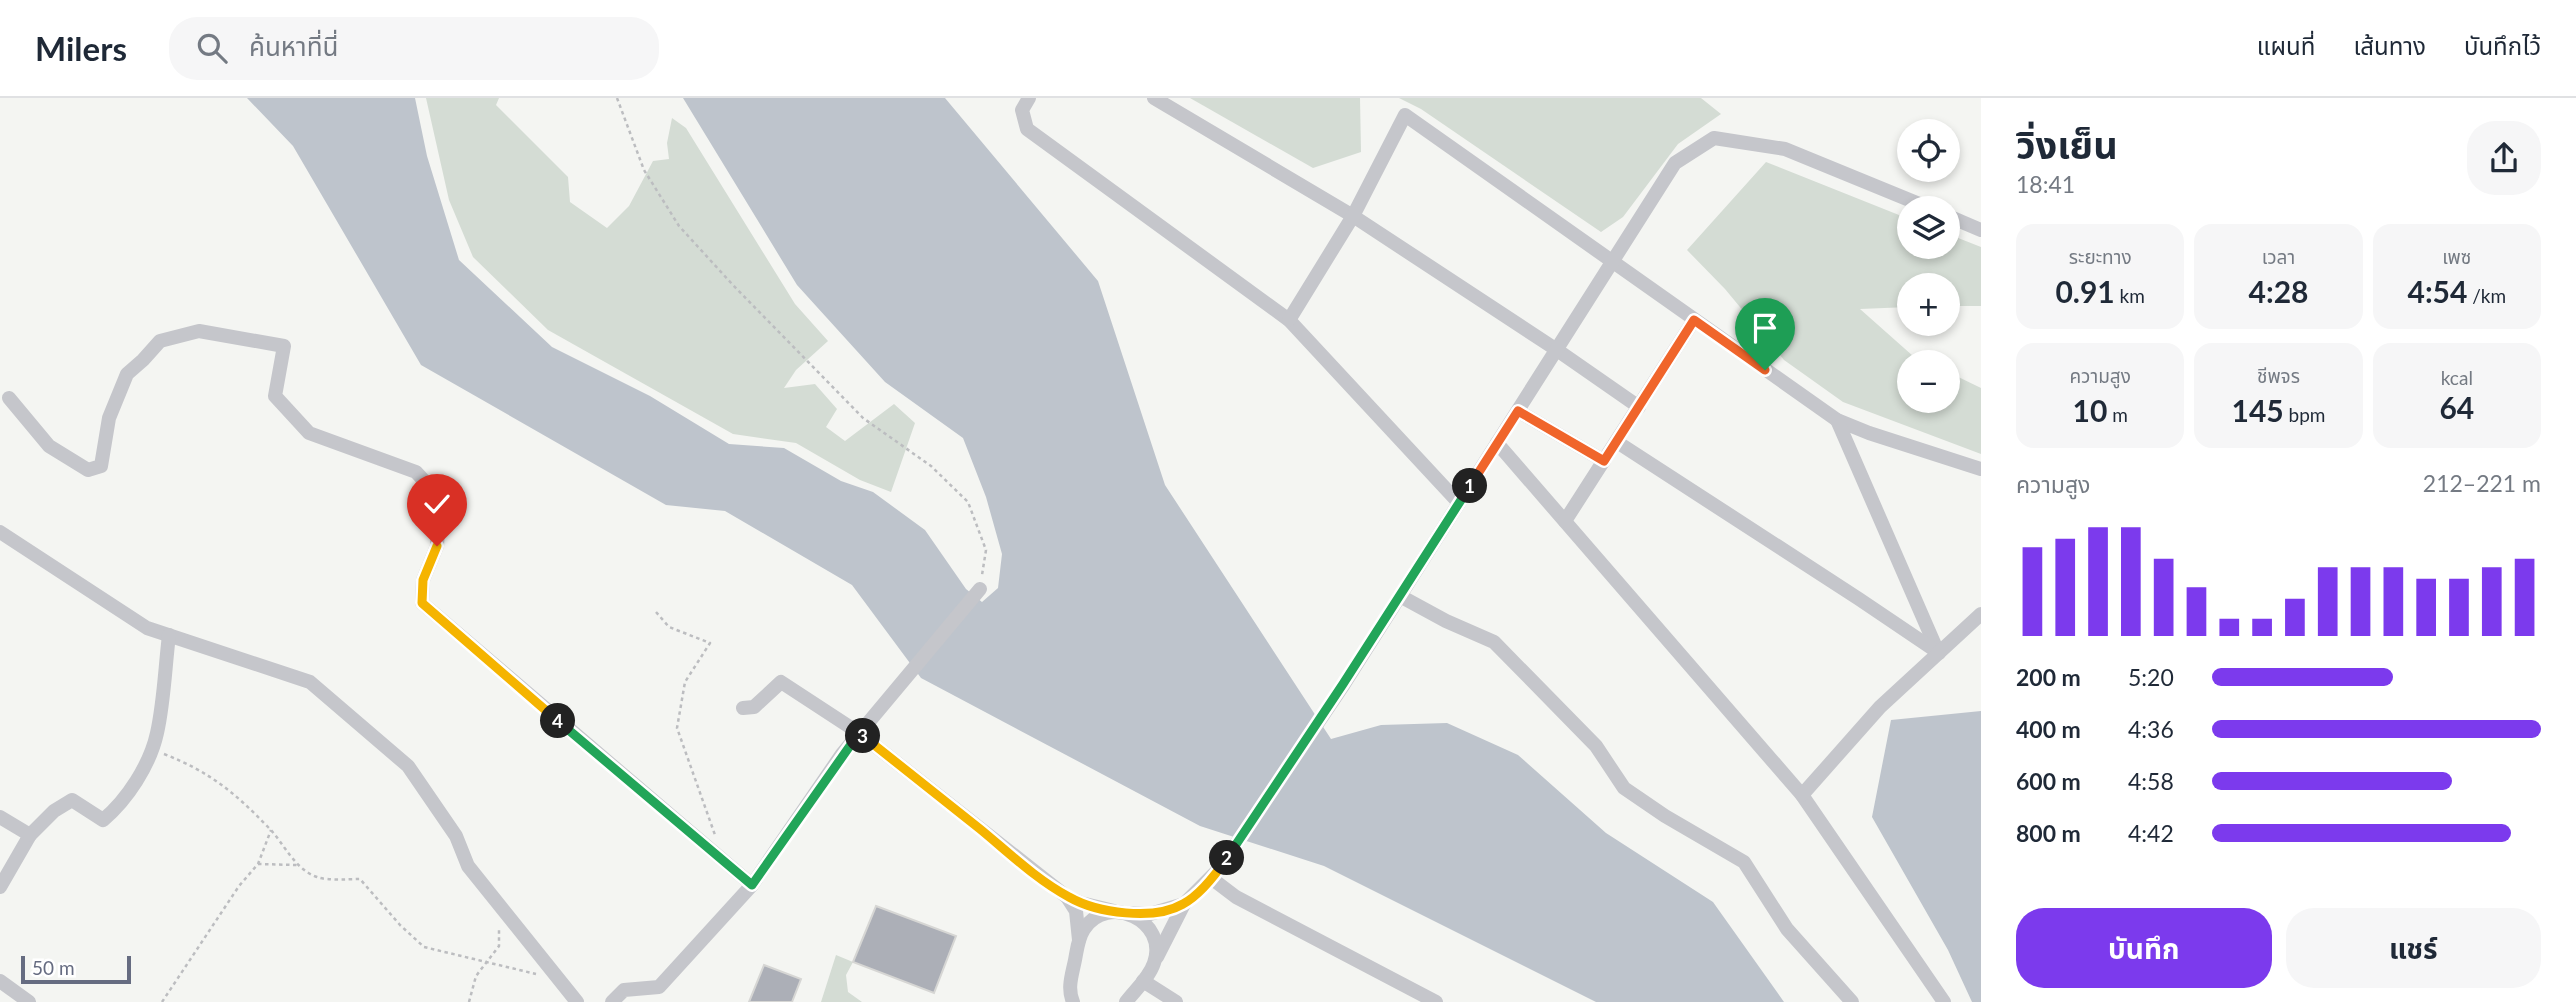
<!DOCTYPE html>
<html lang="th">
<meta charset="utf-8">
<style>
:root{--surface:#fff;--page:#f6f6f7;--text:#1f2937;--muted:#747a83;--line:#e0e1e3;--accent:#7c3aed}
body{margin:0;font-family:Lato,"Noto Sans Thai",sans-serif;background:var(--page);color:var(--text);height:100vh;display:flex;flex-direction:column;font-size:26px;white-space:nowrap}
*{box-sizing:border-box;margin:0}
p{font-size:23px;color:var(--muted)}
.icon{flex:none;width:38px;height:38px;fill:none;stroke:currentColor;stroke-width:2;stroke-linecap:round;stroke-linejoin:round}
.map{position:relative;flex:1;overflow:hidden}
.panel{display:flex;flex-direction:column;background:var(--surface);width:595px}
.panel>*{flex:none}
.buttons{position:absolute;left:1897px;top:21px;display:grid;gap:14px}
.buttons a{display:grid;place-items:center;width:63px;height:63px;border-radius:50%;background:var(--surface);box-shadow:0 4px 10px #0003;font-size:35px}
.scale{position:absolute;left:21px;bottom:18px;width:110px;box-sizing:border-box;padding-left:7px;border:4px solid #666c81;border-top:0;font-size:19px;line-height:24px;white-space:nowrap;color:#666c81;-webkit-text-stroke:5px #fff;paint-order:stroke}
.pin{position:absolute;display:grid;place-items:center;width:60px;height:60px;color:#fff;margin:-72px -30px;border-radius:50% 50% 50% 0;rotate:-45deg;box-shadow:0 0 7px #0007}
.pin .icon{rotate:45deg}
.km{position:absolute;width:35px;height:35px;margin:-18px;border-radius:50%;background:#222;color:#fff;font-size:19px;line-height:35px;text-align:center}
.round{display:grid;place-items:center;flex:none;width:74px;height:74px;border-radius:28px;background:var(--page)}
.overview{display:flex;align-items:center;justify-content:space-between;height:119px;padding:0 35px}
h1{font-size:38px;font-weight:700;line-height:52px}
.stats{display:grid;grid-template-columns:repeat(3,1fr);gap:10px;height:119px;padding:7px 35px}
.stats div{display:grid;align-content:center;border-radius:18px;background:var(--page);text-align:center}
.stats b{font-size:30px;font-weight:700}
.stats small{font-size:19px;font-weight:400}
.stats p{font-size:19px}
.chart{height:196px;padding:14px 35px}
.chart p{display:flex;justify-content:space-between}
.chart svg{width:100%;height:126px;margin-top:7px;stroke:var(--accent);stroke-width:6}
.button{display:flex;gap:14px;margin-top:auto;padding:14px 35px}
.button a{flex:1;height:80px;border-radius:28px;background:var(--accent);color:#fff;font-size:28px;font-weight:700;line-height:80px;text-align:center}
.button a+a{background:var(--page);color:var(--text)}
ul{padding:0 35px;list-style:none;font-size:23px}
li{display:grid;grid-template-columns:112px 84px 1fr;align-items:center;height:52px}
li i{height:18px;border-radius:9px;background:var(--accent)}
header{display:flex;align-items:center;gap:42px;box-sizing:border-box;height:98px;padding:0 35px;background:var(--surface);border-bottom:2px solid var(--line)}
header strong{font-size:33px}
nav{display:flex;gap:38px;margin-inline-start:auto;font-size:24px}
.search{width:490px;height:63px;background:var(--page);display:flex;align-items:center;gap:18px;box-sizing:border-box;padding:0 24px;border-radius:28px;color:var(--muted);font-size:26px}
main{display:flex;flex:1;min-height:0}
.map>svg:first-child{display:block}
.green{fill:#d4dcd4}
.water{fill:#bec4cc}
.building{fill:#acafb7;stroke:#d6d6d4;stroke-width:2}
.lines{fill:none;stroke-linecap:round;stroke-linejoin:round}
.path{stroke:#bcbdc0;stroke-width:2.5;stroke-dasharray:3.5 3.5;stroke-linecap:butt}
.minor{stroke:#c5c6cb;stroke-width:14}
.split-1-casing{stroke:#fff;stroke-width:14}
.split-2-casing{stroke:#fff;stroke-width:14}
.split-3-casing{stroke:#fff;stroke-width:14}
.split-4-casing{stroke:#fff;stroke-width:14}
.split-5-casing{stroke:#fff;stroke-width:14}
.split-1{stroke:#f0652b;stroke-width:9}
.split-2{stroke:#22a559;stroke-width:9}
.split-3{stroke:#f5b400;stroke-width:9}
.split-4{stroke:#22a559;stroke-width:9}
.split-5{stroke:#f5b400;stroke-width:9}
</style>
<header>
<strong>Milers</strong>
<div class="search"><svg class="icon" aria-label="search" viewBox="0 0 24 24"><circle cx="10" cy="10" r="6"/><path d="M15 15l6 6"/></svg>ค้นหาที่นี่</div>
<nav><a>แผนที่</a><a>เส้นทาง</a><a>บันทึกไว้</a></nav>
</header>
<main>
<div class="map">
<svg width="1981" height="904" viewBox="0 0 1981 904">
<rect width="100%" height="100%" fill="#f4f5f2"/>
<g class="green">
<polygon points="426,0 499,0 496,7 568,79 570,104 607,130 629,108 653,63 669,61 667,45 672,20 686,30 795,206 828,243 796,272 784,290 815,286 837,311 826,329 845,343 894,306 915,325 891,394 860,382 796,345 733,336 548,232 473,159 449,102"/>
<polygon points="1190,0 1360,0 1361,54 1313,70"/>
<polygon points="1399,0 1701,0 1721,16 1678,46 1623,119 1601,134 1421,11"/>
<polygon points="1766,64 1909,121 1909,149 1948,149 1948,136 1981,149 1981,208 1948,208 1948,187 1909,187 1909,209 1860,211 1913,258 1927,264 1909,264 1909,303 1948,303 1948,274 1981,290 1981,356 1843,304 1784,262 1725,191 1687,152"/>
<polygon points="836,857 853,864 846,877 848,894 862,904 821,904"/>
</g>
<g class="water">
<polygon points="247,0 415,0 427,58 459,162 552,249 650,298 729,346 784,350 841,383 873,394 925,432 966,491 982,504 998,490 1002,456 986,399 963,340 885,284 797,187 683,0 945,0 1098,183 1165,387 1331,641 1381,627 1447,625 1518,657 1606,735 1713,804 1784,904 1596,904 1324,768 1200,728 921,580 852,487 725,413 666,407 421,267 293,48"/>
<polygon points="1981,613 1981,904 1972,904 1948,852 1872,719 1891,622"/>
</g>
<g class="building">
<polygon points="876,808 956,838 934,895 853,864"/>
<polygon points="764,867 801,881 792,904 749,904"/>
</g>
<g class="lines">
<g class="path">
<polyline points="617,0 644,72 679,128 732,186 863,320 931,368 968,404 986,452 982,477"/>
<polyline points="656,514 669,529 710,545 685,584 677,630 715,737"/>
<path d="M164,656C210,674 234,694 268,729C284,745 294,771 317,779C328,783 347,781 360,781L400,827L424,849L536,876"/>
<polyline points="258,766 297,767"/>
<polyline points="162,904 239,788 258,766 271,732"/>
<polyline points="469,904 476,878 499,848 499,829"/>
</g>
<g class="minor">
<polyline points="1029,0 1022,12 1027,31 1289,222 1459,405"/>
<polyline points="1154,0 1353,118 1557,252 1639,309"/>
<polyline points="1948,118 1981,132"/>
<polyline points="1289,222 1353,118 1405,17 1837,322 1869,335 1981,371"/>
<polyline points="9,300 49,348 88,372 101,368 109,320 127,276 143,262 160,243 199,233 284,248 275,298 309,335 416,374 440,400 437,448 423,482 422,505 752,787"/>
<polyline points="1518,313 1604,363"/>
<polyline points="1837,322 1938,554"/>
<polyline points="1617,344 1859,501 1939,555"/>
<polyline points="1497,345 1802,697 1944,904"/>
<polyline points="1565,423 1694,222"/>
<polyline points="0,434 147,530 310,584 408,668 456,738 468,768 577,904"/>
<polyline points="1400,498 1446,523 1494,544 1596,648 1624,690 1665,718 1744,764 1787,831 1852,904"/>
<polyline points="743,610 754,609 781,584 859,635 1067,799"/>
<polyline points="1802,697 1880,609 1981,516"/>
<polyline points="0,719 30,737 0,789"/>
<path d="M30,737L54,713L72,702L103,722C127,702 150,667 157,635C164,604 165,570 169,537"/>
<polyline points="1211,780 1236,799 1436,904"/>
<polyline points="1184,806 1220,770 1344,586 1675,65 1714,40 1785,51 1929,110"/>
<polyline points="1133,815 1150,816 1184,806 1157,859"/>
<polyline points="1079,842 1076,813 1067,799 1081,805 1114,813"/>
<polyline points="0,883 29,904"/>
<polyline points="1143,883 1176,904"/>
<polyline points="612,904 624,892 659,889 752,787 842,656 980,491"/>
<path d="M1073,904C1067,890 1072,877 1075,862C1077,852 1078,840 1084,831C1108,794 1169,823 1154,865C1149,880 1135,892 1126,904"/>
</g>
</g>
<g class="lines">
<defs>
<polyline id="split-1" points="1470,388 1518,313 1604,363 1694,222 1765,272"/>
<polyline id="split-2" points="1227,760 1343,586 1470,388"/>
<path id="split-3" d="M863,638C902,669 941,700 980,731C1008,754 1037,782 1069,799C1097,815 1154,823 1183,806C1200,797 1216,776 1227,760"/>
<polyline id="split-4" points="558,623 752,787 859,635 863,638"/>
<polyline id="split-5" points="437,448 423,482 422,505 558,623"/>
</defs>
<use href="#split-1" class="split-1-casing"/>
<use href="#split-2" class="split-2-casing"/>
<use href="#split-3" class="split-3-casing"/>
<use href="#split-4" class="split-4-casing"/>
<use href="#split-5" class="split-5-casing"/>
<use href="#split-1" class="split-1"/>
<use href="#split-2" class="split-2"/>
<use href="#split-3" class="split-3"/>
<use href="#split-4" class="split-4"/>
<use href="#split-5" class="split-5"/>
</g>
</svg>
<div class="buttons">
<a><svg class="icon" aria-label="locate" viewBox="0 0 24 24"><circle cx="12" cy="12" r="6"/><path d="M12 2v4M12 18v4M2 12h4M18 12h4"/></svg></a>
<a><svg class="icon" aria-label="layers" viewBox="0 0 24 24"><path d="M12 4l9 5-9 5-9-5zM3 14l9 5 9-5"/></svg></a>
<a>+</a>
<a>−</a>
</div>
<div class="scale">50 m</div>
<div class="pin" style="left:1765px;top:272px;background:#1e9e55"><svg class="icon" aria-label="arrive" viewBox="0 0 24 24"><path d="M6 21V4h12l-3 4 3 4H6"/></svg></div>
<div class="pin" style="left:437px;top:448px;background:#d93025"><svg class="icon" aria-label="check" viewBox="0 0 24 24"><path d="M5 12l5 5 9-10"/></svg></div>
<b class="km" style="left:1470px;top:388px">1</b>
<b class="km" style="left:1227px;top:760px">2</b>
<b class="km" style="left:863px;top:638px">3</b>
<b class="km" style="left:558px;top:623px">4</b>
</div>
<section class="panel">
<div class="overview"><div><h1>วิ่งเย็น</h1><p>18:41</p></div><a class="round"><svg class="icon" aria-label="share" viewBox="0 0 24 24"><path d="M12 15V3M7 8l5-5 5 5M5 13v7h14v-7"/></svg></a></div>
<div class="stats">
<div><p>ระยะทาง</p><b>0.91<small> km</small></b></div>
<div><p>เวลา</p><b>4:28</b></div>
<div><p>เพซ</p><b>4:54<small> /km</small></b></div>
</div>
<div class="stats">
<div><p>ความสูง</p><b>10<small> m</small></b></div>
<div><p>ชีพจร</p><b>145<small> bpm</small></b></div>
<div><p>kcal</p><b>64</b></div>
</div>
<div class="chart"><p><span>ความสูง</span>212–221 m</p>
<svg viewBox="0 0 160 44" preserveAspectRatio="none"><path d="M5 44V13M15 44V10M25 44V6M35 44V6M45 44V17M55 44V27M65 44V38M75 44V38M85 44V31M95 44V20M105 44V20M115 44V20M125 44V24M135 44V24M145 44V20M155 44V17"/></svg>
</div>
<ul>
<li><b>200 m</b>5:20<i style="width:55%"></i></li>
<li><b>400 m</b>4:36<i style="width:100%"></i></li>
<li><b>600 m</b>4:58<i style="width:73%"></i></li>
<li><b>800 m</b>4:42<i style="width:91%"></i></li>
</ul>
<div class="button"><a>บันทึก</a><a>แชร์</a></div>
</section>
</main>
